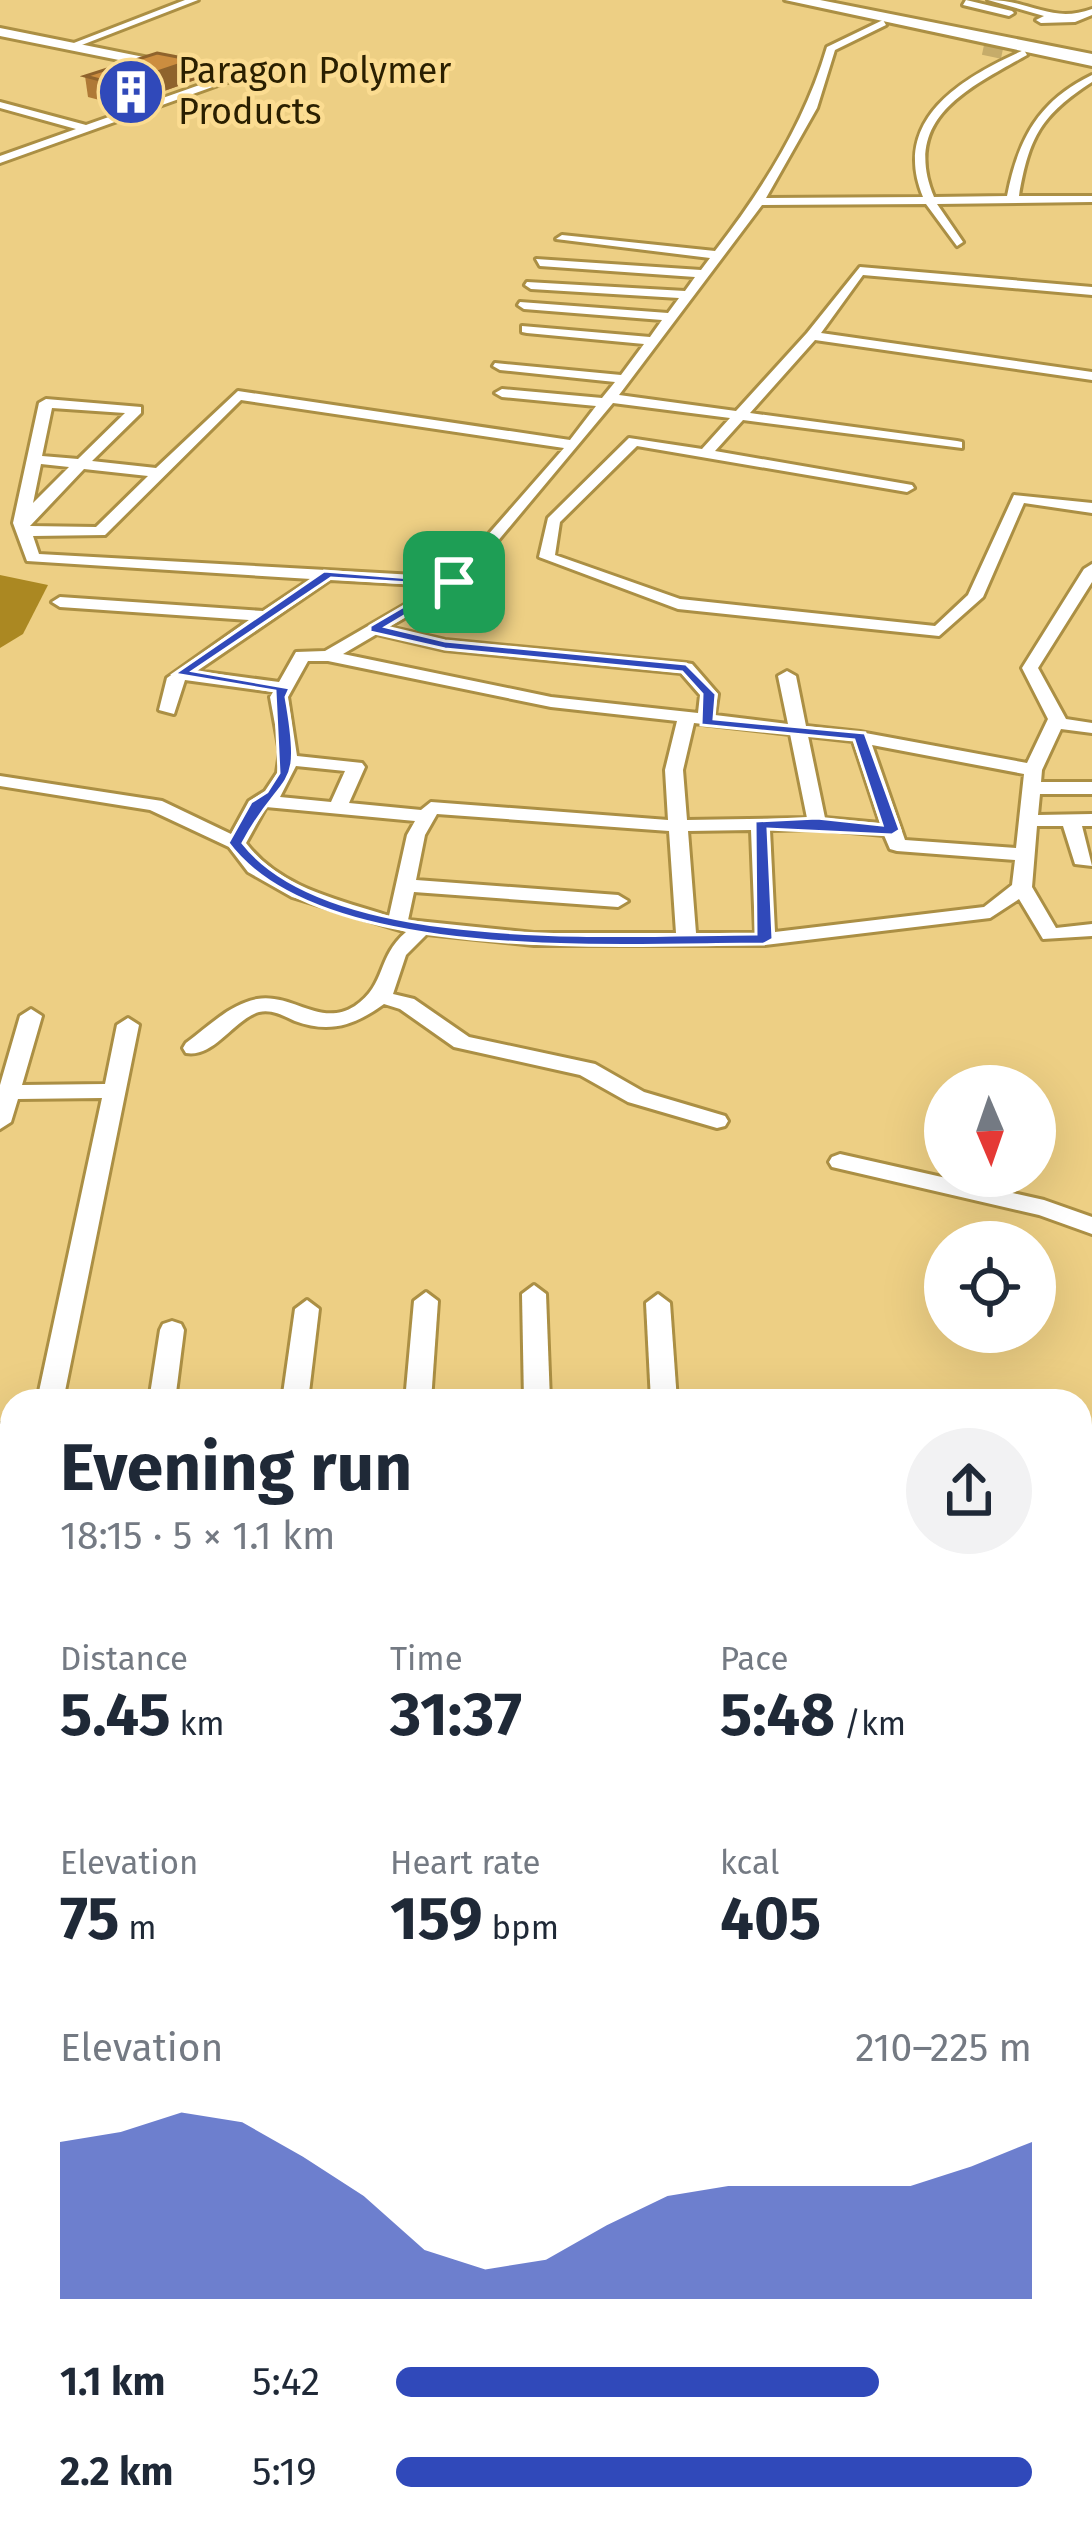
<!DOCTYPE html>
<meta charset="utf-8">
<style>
:root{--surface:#fff;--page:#f2f2f3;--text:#1f2937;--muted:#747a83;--accent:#3049ba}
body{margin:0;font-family:"Fira Sans",sans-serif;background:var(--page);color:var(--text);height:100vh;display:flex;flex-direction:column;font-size:45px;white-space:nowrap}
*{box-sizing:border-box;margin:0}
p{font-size:39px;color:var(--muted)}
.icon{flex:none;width:66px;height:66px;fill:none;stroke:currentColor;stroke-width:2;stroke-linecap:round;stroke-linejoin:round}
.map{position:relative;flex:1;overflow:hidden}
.drawer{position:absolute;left:0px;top:1389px;width:1092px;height:1152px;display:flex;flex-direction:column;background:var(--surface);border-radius:36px 36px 0 0;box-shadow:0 12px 48px #0002}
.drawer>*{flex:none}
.needle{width:78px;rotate:178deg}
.controls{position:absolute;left:924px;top:1065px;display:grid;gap:24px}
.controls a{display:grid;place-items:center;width:132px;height:132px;border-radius:50%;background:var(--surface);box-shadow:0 12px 48px #0002;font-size:60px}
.pin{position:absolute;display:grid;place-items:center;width:102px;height:102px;color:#fff;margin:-51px;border-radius:24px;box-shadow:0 6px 18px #0006}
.round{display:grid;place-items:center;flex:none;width:126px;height:126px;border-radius:63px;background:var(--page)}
.overview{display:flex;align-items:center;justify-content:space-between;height:204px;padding:0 60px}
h1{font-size:66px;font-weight:700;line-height:90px}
.stats{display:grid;grid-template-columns:repeat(3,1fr);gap:18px;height:204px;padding:12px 60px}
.stats div{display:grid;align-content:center}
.stats b{font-size:60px;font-weight:700}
.stats small{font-size:33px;font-weight:400}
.stats p{font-size:33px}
.chart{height:336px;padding:24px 60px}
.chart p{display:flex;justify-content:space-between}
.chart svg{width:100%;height:216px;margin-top:12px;fill:var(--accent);opacity:.7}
ul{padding:0 60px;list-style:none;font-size:39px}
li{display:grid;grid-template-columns:192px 144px 1fr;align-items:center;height:90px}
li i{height:30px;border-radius:15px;background:var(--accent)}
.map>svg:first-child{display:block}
.water{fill:#ab8822}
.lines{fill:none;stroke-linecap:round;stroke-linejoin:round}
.highway-tunnel{stroke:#c6ac6a;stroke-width:20;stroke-dasharray:20 9;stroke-linecap:butt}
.street-casing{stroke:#ab8f44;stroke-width:6}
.secondary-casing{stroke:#ab8f44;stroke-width:6}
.highway-casing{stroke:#ab8f44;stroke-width:6}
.street{fill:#fff;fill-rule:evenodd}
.secondary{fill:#fff;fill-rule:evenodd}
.highway{fill:#fff;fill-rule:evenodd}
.wall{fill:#af7936}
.shaded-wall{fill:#8f632c}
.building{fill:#cc8d3f;stroke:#8f632c;stroke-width:3}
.route{fill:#3049ba;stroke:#fff;stroke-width:3;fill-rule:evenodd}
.labels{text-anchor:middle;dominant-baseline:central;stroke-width:9;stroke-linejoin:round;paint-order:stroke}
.far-poi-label{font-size:36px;fill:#2a1f00;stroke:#fbdc91;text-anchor:start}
</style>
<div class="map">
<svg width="1092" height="2541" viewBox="0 0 1092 2541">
<rect width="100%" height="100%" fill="#edcf84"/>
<polygon class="water" points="0,575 48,585 23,634 0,648"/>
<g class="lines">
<polyline class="highway-tunnel" points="984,45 1003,49"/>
<defs>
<g id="street">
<polygon points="185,0 198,0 74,48 66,46"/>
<polygon points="966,0 1012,11 1014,13 1009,16 963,5"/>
<path d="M988,0C1031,0 1051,24 1092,9V15L1075,22L1041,23L1036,20L1044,16Z"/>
<path d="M883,20L886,25L835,50L817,108L766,198L923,197C891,120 961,78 1024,50L1027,55C969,88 901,118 934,197L1007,196C1018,140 1038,101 1092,75V82C1041,115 1029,137 1019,196H1092V202L937,204L963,242L957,246L926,204L762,205L619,395L736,411L807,333L860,267L1092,287V295L863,275L821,333L1092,372V380L815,340L750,413L957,441L962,442V448L743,420L715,451L912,485L914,488L907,492L637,446L560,522L555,555L680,599L935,626L968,595L1014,495L1092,503V513L1024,503L983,597L939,636L678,609L539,557L548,518L629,438L702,449L730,418L613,403L461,585L389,627L445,640L686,663L692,664L718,694L715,715L788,724L778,676L787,671L796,676L806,726L860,732L1027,763L1048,719L1022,668L1084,569L1092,564V582L1038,668L1066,719L1092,723V733L1061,729L1042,770L1041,782H1092V794H1040L1038,815L1092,814V826H1082L1092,866L1075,864L1063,826H1037L1032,887L1056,928L1092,924V936L1043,939L1019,899L990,918L765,945H534L427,934L406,955L393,994L414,999L469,1037L595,1064L644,1092L725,1116L728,1121L725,1126L717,1128L628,1102L580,1075L454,1047L400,1009L384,1004C355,1025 330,1034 295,1021C284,1016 272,1009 259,1012C233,1020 214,1058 186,1053L183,1048L186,1043C208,1027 230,1004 257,999C293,993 320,1028 355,1006C387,984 376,958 406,932L292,897L248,872L229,847L150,810L0,786V776L162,801L231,834L249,801L265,791L277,773L280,752L270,697L273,692L185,680L174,714L159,710L167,678L249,620L60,607L52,602L60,597L263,611L311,579L27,561L13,523L39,403L46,399L141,407V413L92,461L156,468L238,391L570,440L596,406L502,397L495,393L502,389L602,398L615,382L500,370L493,366L495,363L621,375L644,344L527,333L522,332V326L650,337L662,320L524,309L518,305L520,302L668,313L679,298L531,289L525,285L527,282L685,291L695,277L540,266L536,259L701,270L710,258L556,239L562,235L715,251C763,189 805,122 827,47ZM241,400L564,448L451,577L39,554L33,536L105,535ZM52,408L125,413L78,459L42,456ZM41,464L69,467L33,503ZM84,469L148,476L96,527L30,526ZM330,580L437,586L325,651L296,652L279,682L197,671ZM377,634L445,650L681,673L700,695L698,713L551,697L343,654ZM308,661H328L551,707L677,721L665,770L668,820L431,802L421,810L349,803L365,767L362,763L297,756L288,697ZM694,723L790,734L807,818L687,820L683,770ZM808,736L853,741L880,823L825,818ZM872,745L1024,774L1016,848L905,840ZM296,766L345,771L331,802L280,797ZM266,807L415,821L407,835L389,916C337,899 280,888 246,843ZM437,814L669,831L676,933H534L408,920L414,892L618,907L628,901L618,895L416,880L425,835ZM817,829L884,835L890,849L897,851L1015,860L1012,885L984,907L775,932L770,830ZM751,830L755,933H696L688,831Z"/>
<polygon points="228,75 232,80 0,163 0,156 76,129 0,108 0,102 86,125"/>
<polygon points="31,1009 42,1016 22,1085 105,1084 117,1025 128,1018 139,1025 63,1401 37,1401 102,1098 18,1099 11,1122 0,1129 0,1085 20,1016"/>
<polygon points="840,1154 1044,1200 1092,1217 1092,1234 1039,1215 832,1167 829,1162 832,1157"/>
<polygon points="534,1285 546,1294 550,1401 524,1401 522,1294"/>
<polygon points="426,1292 438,1301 431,1401 405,1401 414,1301"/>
<polygon points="658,1294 670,1303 677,1401 651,1401 646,1303"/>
<polygon points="307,1300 319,1309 308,1401 282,1401 295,1309"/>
<polygon points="172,1321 181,1324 184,1330 175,1401 149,1401 160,1330 163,1324"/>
<rect x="0" y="1424" width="12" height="20"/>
<rect x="1080" y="1470" width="12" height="20"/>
<polygon points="12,1576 12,1651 0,1658 0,1584"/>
<rect x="1080" y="1787" width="12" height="28"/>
<polygon points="12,1897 12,1927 0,1928 0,1898"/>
<rect x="1080" y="2144" width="12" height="34"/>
<polygon points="218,2529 256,2529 257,2541 219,2541"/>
<polygon points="361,2529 399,2529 400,2541 362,2541"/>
<polygon points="572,2529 610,2529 611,2541 573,2541"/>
<polygon points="754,2529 792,2529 794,2541 756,2541"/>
<polygon points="876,2529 914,2529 916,2541 878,2541"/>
</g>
<polygon id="secondary" points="0,28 228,74 235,78 228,82 0,36"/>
<polygon id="highway" points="785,0 820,0 1092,54 1092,66"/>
</defs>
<use href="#street" class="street-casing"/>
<use href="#secondary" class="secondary-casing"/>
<use href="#highway" class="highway-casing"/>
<use href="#street" class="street"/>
<use href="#secondary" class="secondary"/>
<use href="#highway" class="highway"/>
</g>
<polygon class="wall" points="85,76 195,80 122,106 88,97"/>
<polygon class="shaded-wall" points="193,60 195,80 122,106 119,85"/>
<polygon class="building" points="157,53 193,60 119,85 85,76"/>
<path class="route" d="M324,571L461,582L386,627L445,641L686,664L716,694L714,719L865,733L900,830L892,835L768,829L773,939L764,944C624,944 319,966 228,843L251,802L267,792L279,773L275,691L174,674ZM331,578L440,585L370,626V632L445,649L682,672L702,694L701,725L854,740L882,825L817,818L755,821L756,934C624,934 331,955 243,843C284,766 304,798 286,697L290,688L193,671Z"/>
<defs>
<symbol id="building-disc" viewBox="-11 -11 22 22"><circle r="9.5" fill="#3049ba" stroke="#fbdc91"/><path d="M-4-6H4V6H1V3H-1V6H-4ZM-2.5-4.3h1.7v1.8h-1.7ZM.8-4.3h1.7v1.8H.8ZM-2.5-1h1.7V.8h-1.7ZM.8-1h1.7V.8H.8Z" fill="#fff"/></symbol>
</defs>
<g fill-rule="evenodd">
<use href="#building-disc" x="93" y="54" width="76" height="76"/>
</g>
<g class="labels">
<g class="far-poi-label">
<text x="178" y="71">Paragon Polymer<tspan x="178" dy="41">Products</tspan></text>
</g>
</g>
</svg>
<div class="controls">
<a><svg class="needle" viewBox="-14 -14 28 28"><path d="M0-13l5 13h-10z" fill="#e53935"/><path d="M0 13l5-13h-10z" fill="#747a83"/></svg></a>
<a><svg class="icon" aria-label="locate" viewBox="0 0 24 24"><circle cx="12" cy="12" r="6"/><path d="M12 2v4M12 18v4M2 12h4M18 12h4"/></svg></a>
</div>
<div class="pin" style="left:454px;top:582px;background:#1e9e55"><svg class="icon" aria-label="arrive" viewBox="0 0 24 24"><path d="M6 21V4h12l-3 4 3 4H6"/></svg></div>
<section class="drawer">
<div class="overview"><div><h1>Evening run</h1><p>18:15 · 5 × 1.1 km</p></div><a class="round"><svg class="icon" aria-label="share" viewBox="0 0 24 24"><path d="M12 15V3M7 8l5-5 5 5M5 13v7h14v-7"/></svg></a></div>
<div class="stats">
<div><p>Distance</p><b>5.45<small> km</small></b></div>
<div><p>Time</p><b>31:37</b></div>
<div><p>Pace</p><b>5:48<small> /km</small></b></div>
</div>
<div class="stats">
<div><p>Elevation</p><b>75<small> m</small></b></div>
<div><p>Heart rate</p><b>159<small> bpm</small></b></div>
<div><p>kcal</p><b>405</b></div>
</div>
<div class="chart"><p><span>Elevation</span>210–225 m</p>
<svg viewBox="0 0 160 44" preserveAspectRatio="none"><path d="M0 44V12L10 10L20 6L30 8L40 15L50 23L60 34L70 38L80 36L90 29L100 23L110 21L120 21L130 21L140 21L150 17L160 12V44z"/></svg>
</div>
<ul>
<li><b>1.1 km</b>5:42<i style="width:76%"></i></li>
<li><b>2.2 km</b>5:19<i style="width:100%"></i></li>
</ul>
</section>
</div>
